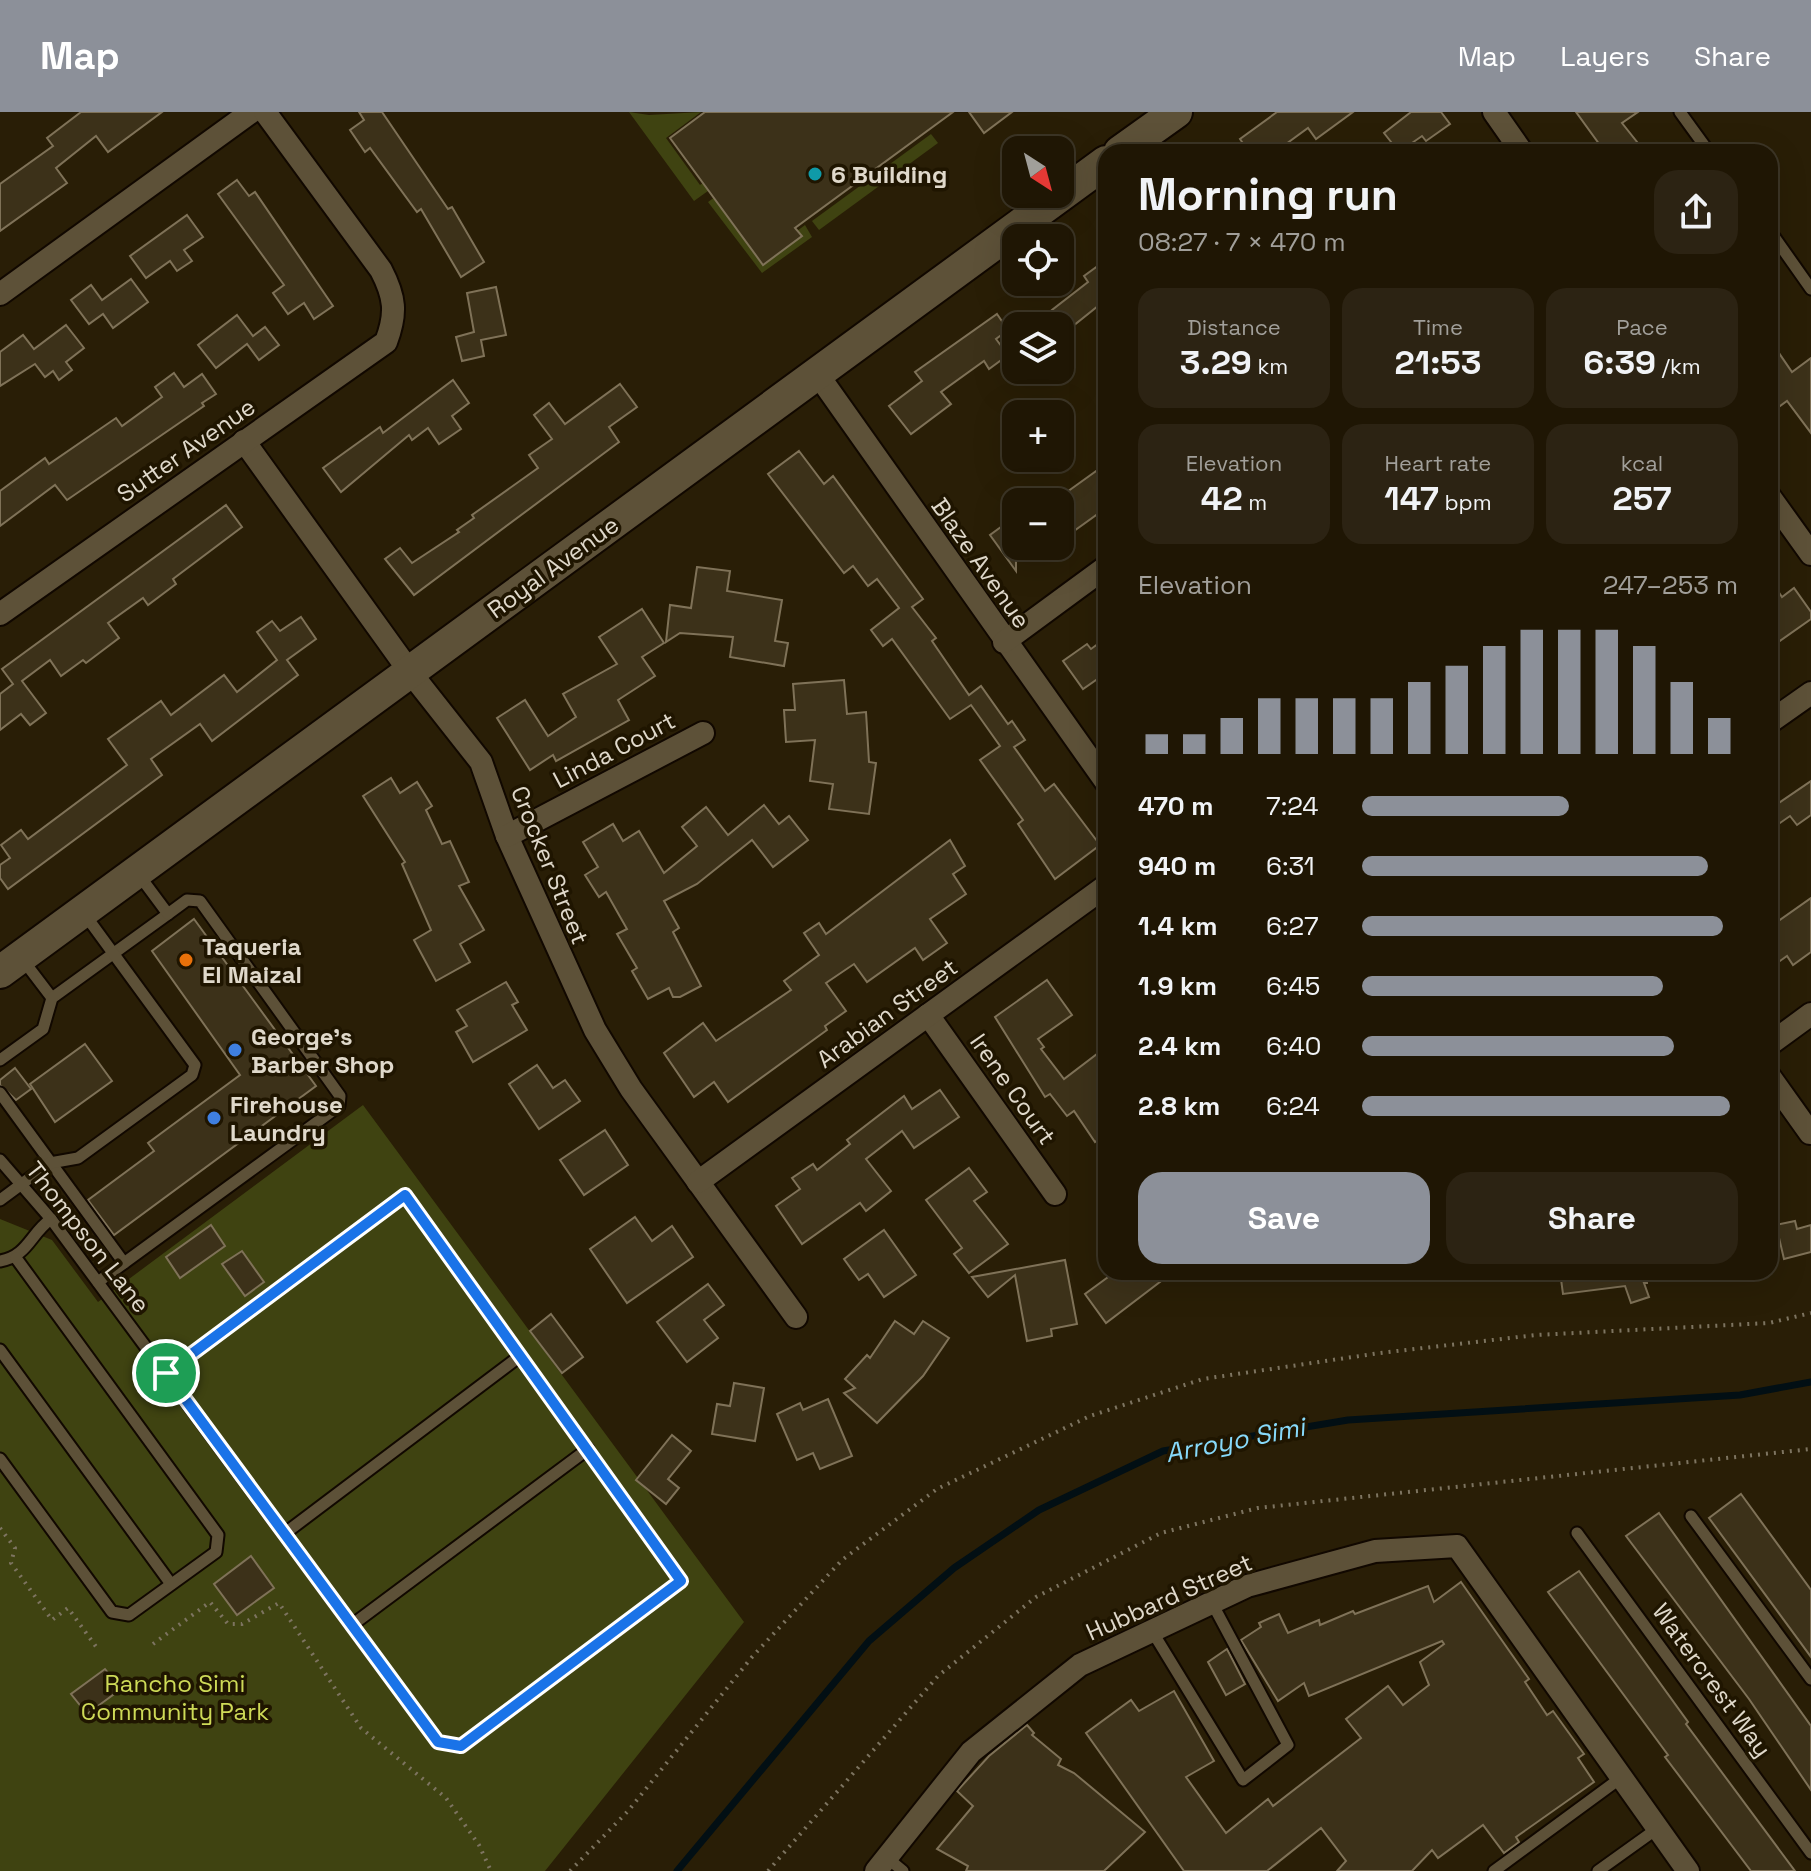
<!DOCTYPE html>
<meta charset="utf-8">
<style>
:root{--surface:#1f1604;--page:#2c2313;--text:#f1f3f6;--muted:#a19f9a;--line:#3c3526;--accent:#8c9099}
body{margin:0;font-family:"Space Grotesk",sans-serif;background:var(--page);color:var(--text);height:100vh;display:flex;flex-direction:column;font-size:30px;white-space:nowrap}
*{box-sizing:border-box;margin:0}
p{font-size:26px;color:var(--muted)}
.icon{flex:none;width:44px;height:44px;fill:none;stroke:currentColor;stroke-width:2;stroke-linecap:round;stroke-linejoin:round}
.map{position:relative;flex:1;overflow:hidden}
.panel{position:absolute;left:1098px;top:32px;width:680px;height:1136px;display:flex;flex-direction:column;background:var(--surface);border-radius:24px;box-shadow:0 8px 32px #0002,0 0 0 2px var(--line)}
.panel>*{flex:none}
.needle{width:52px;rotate:144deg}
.buttons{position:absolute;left:1002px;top:24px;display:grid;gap:16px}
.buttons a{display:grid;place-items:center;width:72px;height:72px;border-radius:16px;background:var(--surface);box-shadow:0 8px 32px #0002,0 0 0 2px var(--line);font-size:40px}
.pin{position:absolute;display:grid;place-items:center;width:68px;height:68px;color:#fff;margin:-34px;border:4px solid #fff;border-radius:50%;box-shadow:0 2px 8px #0007}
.round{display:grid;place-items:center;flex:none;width:84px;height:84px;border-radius:24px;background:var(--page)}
.head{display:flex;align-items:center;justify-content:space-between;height:136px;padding:0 40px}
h1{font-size:44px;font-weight:700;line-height:60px}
.figures{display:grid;grid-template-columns:repeat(3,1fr);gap:12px;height:136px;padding:8px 40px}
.figures div{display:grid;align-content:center;border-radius:20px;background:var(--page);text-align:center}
.figures b{font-size:34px;font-weight:700}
.figures small{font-size:22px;font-weight:400}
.figures p{font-size:22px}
.chart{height:224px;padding:16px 40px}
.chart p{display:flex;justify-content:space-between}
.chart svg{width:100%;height:144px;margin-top:8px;stroke:var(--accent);stroke-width:6}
.primary-button{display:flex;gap:16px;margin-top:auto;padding:16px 40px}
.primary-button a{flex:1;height:92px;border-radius:24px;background:var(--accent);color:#fff;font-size:32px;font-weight:700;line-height:92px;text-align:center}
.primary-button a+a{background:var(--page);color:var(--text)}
ul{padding:0 40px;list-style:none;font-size:26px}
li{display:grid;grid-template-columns:128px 96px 1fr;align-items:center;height:60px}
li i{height:20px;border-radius:10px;background:var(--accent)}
header{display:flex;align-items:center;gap:48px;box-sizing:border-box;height:112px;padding:0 40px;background:var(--accent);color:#fff}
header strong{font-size:38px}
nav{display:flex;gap:44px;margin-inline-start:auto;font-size:28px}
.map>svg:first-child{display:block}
.green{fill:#3f4311}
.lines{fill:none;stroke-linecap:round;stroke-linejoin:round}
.stream{stroke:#020f14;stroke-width:7}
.building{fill:#3c3119;stroke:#7f7258;stroke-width:2}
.service-casing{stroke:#110800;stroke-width:15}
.minor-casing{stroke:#110800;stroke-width:26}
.secondary-casing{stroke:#110800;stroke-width:36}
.path{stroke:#7d7460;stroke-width:4;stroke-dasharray:2 6;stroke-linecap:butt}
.service{stroke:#5d5138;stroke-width:11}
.minor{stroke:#5d5138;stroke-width:22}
.secondary{stroke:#5d5138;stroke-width:32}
.route-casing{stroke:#fff;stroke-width:16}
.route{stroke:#1a73e8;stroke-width:10}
.culture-dot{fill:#0f9aa8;stroke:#1f1500;stroke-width:3}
.food-dot{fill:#e8710a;stroke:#1f1500;stroke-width:3}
.shop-dot{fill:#3f7fe0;stroke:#1f1500;stroke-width:3}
.labels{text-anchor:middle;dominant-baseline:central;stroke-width:7;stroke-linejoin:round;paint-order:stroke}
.poi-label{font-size:24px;font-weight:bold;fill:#e0d9cb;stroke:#1f1500;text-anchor:start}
.street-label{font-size:24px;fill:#e0d9cb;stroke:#1f1500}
.park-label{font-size:24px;fill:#ceda57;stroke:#1f1500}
.water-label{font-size:26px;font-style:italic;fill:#87d9fa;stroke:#1f1500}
</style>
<header>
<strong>Map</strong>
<nav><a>Map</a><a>Layers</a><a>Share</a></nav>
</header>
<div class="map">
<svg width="1811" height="1759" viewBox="0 0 1811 1759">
<rect width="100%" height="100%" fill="#291e06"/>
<g class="green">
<polygon points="629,0 649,3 701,0 666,26 700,73 735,48 740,56 694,89"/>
<polygon points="931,22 938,31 819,118 812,109"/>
<polygon points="748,61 797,119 805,113 812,125 762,161 708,90"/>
<polygon points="363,993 744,1510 545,1759 0,1759 0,1107 52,1128 98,1190"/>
</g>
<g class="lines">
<polyline class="stream" points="677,1759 869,1529 954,1456 1039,1398 1163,1339 1348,1308 1740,1283 1811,1270"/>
</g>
<g class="building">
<polygon points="81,0 162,0 108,40 96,24 56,56 67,71 0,119 0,72 53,34 47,26"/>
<polygon points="359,0 382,0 448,97 452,95 484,150 461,165 421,97 417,100 370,36 365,40 350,18 364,8"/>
<polygon points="705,0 953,0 795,116 802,124 763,153 670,26"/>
<polygon points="969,0 1012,0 984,21"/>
<polygon points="1277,0 1353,0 1316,27 1308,16 1275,40 1249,40 1240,27"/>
<polygon points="1411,0 1441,0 1450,12 1426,29 1422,24 1399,40 1384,21"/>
<polygon points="1576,0 1638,0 1622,11 1645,40 1605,40"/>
<polygon points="237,68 249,84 255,80 333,194 314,207 304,191 288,202 273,181 284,173 218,82"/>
<polygon points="187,103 203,125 184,138 192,149 177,159 170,149 146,166 130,144"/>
<polygon points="1106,148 1106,194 1103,190 1068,218 1052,198 1088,170 1084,164"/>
<polygon points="131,167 148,190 113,216 103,202 89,212 71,188 91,173 102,188"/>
<polygon points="496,175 506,223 481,228 484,244 462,249 456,225 474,220 467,181"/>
<polygon points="997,202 1008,218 996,227 1008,243 989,257 984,249 941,280 951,292 911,322 889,294 922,269 915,260"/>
<polygon points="237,203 253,224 265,215 279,233 259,248 247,232 216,256 198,233"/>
<polygon points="66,213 84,236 66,250 72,258 59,268 53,259 45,265 35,252 0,274 0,240 23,223 34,237"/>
<polygon points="1770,228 1792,260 1811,246 1811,321 1787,289 1776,297 1770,288"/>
<polygon points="174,261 184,275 202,262 216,282 202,291 204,294 67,388 55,373 0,414 0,379 45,346 49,352 116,306 122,314 162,285 155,275"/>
<polygon points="453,268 469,291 452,304 461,317 439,332 428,316 412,328 409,323 341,380 323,356 380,315 383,321"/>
<polygon points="620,272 637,295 609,315 619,330 414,483 385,447 400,436 412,451 459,420 457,418 474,406 472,403 538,356 529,343 552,327 534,303 549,291 565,312"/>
<polygon points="799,339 824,372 833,364 923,487 912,495 936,526 932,529 969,583 981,574 1008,612 1012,609 1025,628 1014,635 1045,679 1054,672 1100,733 1055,767 1018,712 1023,708 980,648 1000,634 971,593 950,607 892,527 883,534 871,518 899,496 877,467 868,474 853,454 844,461 768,362"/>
<polygon points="1106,352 1106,396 1060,429 1060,385"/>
<polygon points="226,393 242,415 173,467 176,472 148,493 143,486 108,511 119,526 86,551 83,548 61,564 50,548 22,569 46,601 30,613 21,602 0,618 0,582 13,572 2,557"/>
<polygon points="1016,404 1016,459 990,423"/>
<polygon points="697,455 730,459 727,479 782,488 775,529 788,531 784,554 730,545 733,525 680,521 666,530 670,493 691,496"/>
<polygon points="1770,467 1782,485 1794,476 1811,500 1811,507 1770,536"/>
<polygon points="642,497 664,531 642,545 655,564 618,588 629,608 556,649 553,643 530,658 497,606 525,588 548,624 576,605 563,582 617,552 599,525"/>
<polygon points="301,505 316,527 287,548 298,563 212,629 200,612 151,647 162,663 8,777 0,766 0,753 10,746 1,733 21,718 28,727 127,653 108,627 161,589 171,603 224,563 237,580 277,548 257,520 272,509 280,519"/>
<polygon points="1106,526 1106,561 1083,577 1063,549 1087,532 1091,537"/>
<polygon points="844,568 847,602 866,600 869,650 876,651 869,702 829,697 833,672 810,669 815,628 786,630 784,598 795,598 793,572"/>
<polygon points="391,666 400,681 417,670 432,694 426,698 442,732 450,729 469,770 459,774 484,818 460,832 470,850 436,869 414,828 431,818 402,752 405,750 363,684"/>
<polygon points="1811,669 1811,703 1797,713 1790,704 1770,718 1770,697"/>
<polygon points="764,693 779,712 789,704 808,728 773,755 752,728 697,772 664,789 679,816 673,820 701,874 680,885 673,885 669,876 648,887 632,859 637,856 617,822 627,817 606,780 599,785 585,763 598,755 583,730 613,712 623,729 639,719 664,761 697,734 682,715 706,695 728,723"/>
<polygon points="950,728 965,754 953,762 966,782 930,807 947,831 923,848 915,836 867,870 854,852 826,871 846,899 825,914 827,918 728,990 714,970 694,985 664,941 703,911 716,929 791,878 784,869 819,843 804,821 819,811 826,822"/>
<polygon points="1811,786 1811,840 1793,853 1787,844 1770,856 1770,815"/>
<polygon points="194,807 316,974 114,1123 88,1088 154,1039 148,1031 240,963 152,839"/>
<polygon points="1047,868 1072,903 1038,927 1044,935 1041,937 1064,967 1097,942 1106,954 1106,1022 1095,1030 1074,999 1067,1004 1050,982 1045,985 995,905"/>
<polygon points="506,870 518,890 512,893 527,918 473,950 456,920 467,914 457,898"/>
<polygon points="85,932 112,969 55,1010 30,972"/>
<polygon points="537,953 553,976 565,968 580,989 539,1017 509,972"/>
<polygon points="15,956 31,977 16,988 0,973 0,968"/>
<polygon points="940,978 959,1005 914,1036 902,1019 866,1047 891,1079 866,1099 860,1091 802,1132 776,1094 800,1077 792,1066 813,1052 817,1058 850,1032 847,1028 904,984 912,997"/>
<polygon points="605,1018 628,1053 584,1083 560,1048"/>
<polygon points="969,1056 987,1080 974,1089 1008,1132 969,1161 954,1142 962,1136 926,1088"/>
<polygon points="635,1105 652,1129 672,1114 693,1145 627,1191 590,1137"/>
<polygon points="1795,1109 1797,1117 1811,1113 1811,1140 1784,1147 1776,1113"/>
<polygon points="211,1113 225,1134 180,1166 166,1145"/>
<polygon points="884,1118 916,1163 884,1185 868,1162 859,1168 844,1147"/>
<polygon points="242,1139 264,1170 245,1184 222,1152"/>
<polygon points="1065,1148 1077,1212 1051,1217 1052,1224 1027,1229 1015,1163 988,1185 972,1165"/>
<polygon points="1115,1160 1173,1160 1106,1211 1085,1182"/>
<polygon points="1560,1160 1646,1160 1647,1171 1644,1171 1649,1185 1631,1191 1625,1174 1563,1182"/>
<polygon points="708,1172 724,1193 704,1208 718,1226 687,1250 657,1210"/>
<polygon points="551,1202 583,1245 562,1261 530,1219"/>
<polygon points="895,1209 914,1222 923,1209 949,1226 923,1264 877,1311 844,1281 855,1276 845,1267 867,1243 870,1246"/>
<polygon points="734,1271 764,1276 755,1329 712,1322 717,1292 730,1294"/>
<polygon points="828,1287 852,1344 820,1357 813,1341 797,1348 777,1302 800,1291 803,1298"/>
<polygon points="672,1323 691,1339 668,1367 679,1376 666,1392 636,1368"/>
<polygon points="1741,1382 1811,1478 1811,1545 1709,1406"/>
<polygon points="1659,1401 1811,1614 1811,1678 1749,1587 1626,1424"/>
<polygon points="251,1444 274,1476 237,1503 214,1472"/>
<polygon points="1579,1459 1688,1610 1686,1612 1795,1759 1751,1759 1665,1645 1668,1643 1548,1480"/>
<polygon points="1461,1470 1529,1567 1525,1570 1547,1603 1553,1599 1584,1642 1578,1646 1594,1670 1516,1725 1519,1730 1504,1741 1483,1713 1438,1746 1432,1738 1412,1759 1337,1759 1346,1749 1321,1716 1267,1759 1184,1759 1086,1621 1131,1588 1139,1599 1174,1579 1214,1649 1186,1665 1226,1721 1268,1687 1273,1694 1361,1626 1346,1607 1388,1574 1403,1593 1429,1573 1420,1550 1444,1532 1442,1529 1309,1584 1304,1571 1278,1589 1241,1528 1261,1515 1259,1511 1279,1502 1288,1521 1319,1508 1320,1513 1353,1499 1355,1502 1428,1474 1434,1490"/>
<polygon points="1227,1537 1245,1572 1226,1583 1208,1550"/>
<polygon points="105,1557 121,1577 87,1602 71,1582"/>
<polygon points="1027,1613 1034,1621 1032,1623 1061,1647 1058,1653 1074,1661 1145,1720 1104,1759 966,1759 968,1754 937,1737 973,1694 957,1679 989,1644"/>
</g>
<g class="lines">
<defs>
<g id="service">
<polyline points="1680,0 1709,40"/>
<polyline points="1770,119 1811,177"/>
<polyline points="23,848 52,886"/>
<polyline points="0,948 43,917 52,886 168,802"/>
<polyline points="0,981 124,1151"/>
<polyline points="0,1048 51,1107 438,1630 461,1634 681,1469 405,1083 166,1261"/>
<polyline points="0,1088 50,1051 78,1046 192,963 195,953 83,800"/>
<path d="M0,1149C28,1144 30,1122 51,1107"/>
<polyline points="98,1170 339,994 340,984 200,789 187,788 168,802 139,763"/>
<polyline points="0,1238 171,1472"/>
<polyline points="0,1347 112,1500 129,1503 216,1440 218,1423 16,1146"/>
<polyline points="1691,1404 1811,1567"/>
<polyline points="1577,1421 1811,1741"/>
<polyline points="284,1422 520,1244"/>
<polyline points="352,1513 588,1337"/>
<polyline points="1152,1519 1243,1668 1288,1633 1212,1491"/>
<polyline points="886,1745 903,1759"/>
<polyline points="1494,1759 1622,1665"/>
<polyline points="1598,1759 1658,1716"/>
</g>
<g id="minor">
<polyline points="1494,0 1522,40"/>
<polyline points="0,182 251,0"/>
<polyline points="816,260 1106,670"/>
<polyline points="244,329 410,560 481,650 507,724 595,918 631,977 796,1205"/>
<polyline points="1770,385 1811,442"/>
<path d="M0,502L386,230C397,201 395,185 381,158L265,0"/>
<polyline points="1004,530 1106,455"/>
<polyline points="1770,610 1811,581"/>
<polyline points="507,724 703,621"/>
<polyline points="928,903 1055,1082"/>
<polyline points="1770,932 1811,902"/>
<polyline points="1770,965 1810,1021"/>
<polyline points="698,1070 1106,774"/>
<polyline points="876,1759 971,1640 1080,1553 1247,1474 1375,1439 1457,1434 1688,1759"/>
</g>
<g id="secondary">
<polyline points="1120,40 1176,0"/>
<polyline points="0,860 1106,50"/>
</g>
</defs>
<use href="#service" class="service-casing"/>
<use href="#minor" class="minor-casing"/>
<use href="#secondary" class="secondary-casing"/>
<g class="path">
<polyline points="0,1416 15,1436 11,1451 52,1508 68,1496 97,1536"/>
<polyline points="153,1532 210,1490 228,1512 242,1512 279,1491 361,1616 446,1686 479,1733 491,1759"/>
<polyline points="570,1759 628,1699 752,1545 842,1448 937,1377 1090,1304 1203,1267 1380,1241 1536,1223 1769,1211 1811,1201"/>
<polyline points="768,1759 938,1564 1036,1485 1161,1421 1258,1396 1811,1337"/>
</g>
<use href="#service" class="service"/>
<use href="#minor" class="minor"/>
<use href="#secondary" class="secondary"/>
</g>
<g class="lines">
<defs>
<polygon id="route" points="405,1083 681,1469 461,1634 438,1630 166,1261"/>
</defs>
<use href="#route" class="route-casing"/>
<use href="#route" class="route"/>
</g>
<circle class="culture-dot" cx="815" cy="62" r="8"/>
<circle class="food-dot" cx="186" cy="848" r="8"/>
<g class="shop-dot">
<circle cx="235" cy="938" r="8"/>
<circle cx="214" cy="1006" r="8"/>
</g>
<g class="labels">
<g class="poi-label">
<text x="831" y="62">6 Building</text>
<text x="202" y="834">Taqueria<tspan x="202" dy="28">El Maizal</tspan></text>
<text x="251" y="924">George's<tspan x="251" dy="28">Barber Shop</tspan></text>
<text x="230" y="992">Firehouse<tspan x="230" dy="28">Laundry</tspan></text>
</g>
<g class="street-label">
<text transform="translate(186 338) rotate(-35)">Sutter Avenue</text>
<text transform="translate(981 451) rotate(55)">Blaze Avenue</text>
<text transform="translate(553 455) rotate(-36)">Royal Avenue</text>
<text transform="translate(614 638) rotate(-28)">Linda Court</text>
<text transform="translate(550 753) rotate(68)">Crocker Street</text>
<text transform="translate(887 901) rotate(-36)">Arabian Street</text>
<text transform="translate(1013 977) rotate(55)">Irene Court</text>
<text transform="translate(88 1125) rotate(52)">Thompson Lane</text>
<text transform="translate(1169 1485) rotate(-24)">Hubbard Street</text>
<text transform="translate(1712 1568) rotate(54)">Watercrest Way</text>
</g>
<g class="park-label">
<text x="175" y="1571">Rancho Simi<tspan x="175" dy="28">Community Park</tspan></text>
</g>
<g class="water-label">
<text transform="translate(1235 1328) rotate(-11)">Arroyo Simi</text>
</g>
</g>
</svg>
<div class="buttons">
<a><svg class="needle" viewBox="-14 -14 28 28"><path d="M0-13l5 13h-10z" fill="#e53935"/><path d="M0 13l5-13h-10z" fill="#a19f9a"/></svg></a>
<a><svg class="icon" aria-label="locate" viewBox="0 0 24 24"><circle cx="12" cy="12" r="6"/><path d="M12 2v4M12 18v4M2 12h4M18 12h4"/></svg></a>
<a><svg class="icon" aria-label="layers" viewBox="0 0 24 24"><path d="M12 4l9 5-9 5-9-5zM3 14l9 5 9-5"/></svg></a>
<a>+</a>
<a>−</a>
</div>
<div class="pin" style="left:166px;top:1261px;background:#1e9e55"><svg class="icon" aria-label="arrive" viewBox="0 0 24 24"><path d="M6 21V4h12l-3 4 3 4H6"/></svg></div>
<section class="panel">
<div class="head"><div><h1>Morning run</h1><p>08:27 · 7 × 470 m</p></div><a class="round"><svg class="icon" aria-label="share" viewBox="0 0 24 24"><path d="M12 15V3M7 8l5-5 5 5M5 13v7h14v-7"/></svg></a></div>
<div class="figures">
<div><p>Distance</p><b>3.29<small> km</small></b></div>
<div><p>Time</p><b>21:53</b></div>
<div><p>Pace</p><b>6:39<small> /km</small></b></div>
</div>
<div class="figures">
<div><p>Elevation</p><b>42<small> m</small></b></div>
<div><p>Heart rate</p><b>147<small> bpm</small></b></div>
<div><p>kcal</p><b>257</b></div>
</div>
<div class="chart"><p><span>Elevation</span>247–253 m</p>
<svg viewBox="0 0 160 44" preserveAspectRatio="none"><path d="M5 44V38M15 44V38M25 44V33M35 44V27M45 44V27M55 44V27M65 44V27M75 44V22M85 44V17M95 44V11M105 44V6M115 44V6M125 44V6M135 44V11M145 44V22M155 44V33"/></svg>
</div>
<ul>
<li><b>470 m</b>7:24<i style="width:55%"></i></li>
<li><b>940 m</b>6:31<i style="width:92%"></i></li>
<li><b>1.4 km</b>6:27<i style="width:96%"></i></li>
<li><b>1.9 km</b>6:45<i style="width:80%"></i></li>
<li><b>2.4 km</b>6:40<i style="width:83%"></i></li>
<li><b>2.8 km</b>6:24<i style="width:98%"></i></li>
</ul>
<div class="primary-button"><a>Save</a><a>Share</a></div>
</section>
</div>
